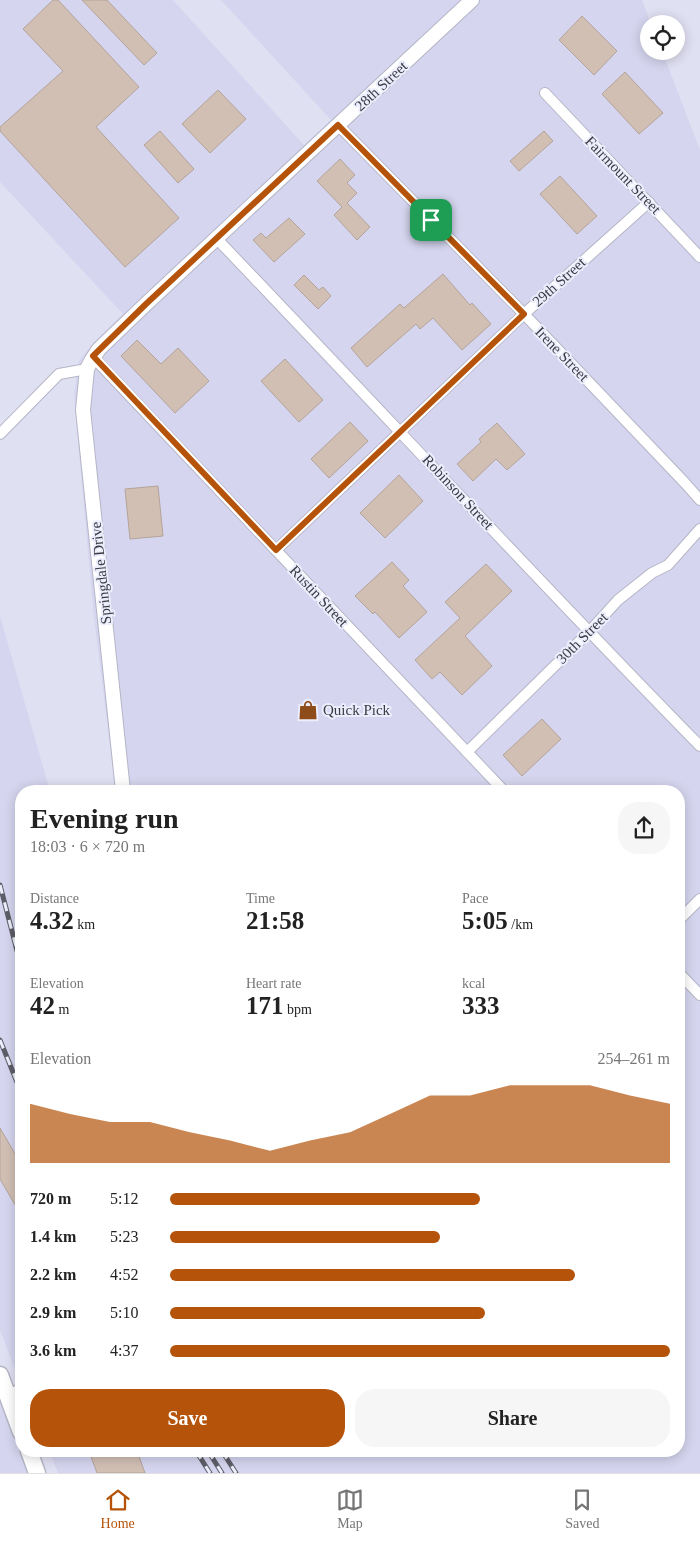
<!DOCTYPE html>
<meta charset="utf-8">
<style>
:root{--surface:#fff;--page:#f6f6f6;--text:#222;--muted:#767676;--line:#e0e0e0;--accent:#b45309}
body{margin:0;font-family:"Times New Roman",serif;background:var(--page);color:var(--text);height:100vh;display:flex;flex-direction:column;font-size:19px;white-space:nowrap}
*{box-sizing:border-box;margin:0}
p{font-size:16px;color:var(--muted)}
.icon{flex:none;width:28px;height:28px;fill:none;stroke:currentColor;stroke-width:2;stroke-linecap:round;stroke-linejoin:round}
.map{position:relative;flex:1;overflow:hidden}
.details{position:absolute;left:15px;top:785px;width:670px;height:672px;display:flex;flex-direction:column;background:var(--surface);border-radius:20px;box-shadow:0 2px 12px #0003}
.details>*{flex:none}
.buttons{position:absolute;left:640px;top:15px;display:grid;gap:10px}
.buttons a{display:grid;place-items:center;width:45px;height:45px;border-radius:50%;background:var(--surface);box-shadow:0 2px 12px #0003;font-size:25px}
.pin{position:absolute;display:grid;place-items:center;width:42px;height:42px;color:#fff;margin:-21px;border-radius:10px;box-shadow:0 2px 8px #0006}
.round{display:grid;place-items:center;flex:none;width:52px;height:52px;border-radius:20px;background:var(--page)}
.headline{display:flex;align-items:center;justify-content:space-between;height:85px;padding:0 15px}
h1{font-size:28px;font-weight:800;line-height:38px}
.metrics{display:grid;grid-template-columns:repeat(3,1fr);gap:8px;height:85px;padding:5px 15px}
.metrics div{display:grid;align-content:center}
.metrics b{font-size:25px;font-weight:800}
.metrics small{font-size:14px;font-weight:400}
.metrics p{font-size:14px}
.chart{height:140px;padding:10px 15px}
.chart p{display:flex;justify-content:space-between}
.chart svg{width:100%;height:90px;margin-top:5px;fill:var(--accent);opacity:.7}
.cta{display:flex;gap:10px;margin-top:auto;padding:10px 15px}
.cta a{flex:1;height:58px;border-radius:20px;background:var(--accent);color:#fff;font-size:20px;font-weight:800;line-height:58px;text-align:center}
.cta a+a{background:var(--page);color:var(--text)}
ul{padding:0 15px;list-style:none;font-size:16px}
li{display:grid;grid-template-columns:80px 60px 1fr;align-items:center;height:38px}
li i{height:12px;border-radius:6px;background:var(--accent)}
.dock{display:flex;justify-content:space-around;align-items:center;height:70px;border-top:1px solid var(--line);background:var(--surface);font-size:14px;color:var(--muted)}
.dock a{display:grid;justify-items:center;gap:2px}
.dock .selected{color:var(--accent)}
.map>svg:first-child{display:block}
.built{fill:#d5d5ef}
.building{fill:#d1bfb4;stroke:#b4a398}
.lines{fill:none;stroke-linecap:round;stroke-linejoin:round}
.street-casing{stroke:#b5b5c7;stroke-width:12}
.secondary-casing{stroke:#b5b5c7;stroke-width:16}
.primary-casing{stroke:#b5b5c7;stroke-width:19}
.street{stroke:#fff;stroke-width:10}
.secondary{stroke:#fff;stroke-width:14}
.primary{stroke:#fff;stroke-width:16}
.rail-casing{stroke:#5e5e68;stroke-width:5}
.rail{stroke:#edeefd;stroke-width:3;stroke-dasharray:9;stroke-linecap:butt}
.route-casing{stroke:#fff;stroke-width:10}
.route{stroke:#b45309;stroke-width:6}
.labels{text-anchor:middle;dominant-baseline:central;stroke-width:4;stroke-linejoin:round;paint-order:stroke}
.street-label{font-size:15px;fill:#3b3b43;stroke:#edeefd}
.poi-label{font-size:15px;fill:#3b3b43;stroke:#edeefd;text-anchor:start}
</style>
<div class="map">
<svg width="700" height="1473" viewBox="0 0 700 1473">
<rect width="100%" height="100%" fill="#e0e0f3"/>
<g class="built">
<polygon points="0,0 173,0 304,145 331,120 221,0 642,0 651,24 649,24 649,51 662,51 700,150 700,1473 58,1473 49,1451 679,1451 679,791 134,791 114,778 94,618 74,396 79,361 94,342 123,314 0,182"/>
<polygon points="0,616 50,791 21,791 21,1378 19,1380 0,1330"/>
<polygon points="0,1391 21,1451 29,1473 0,1473"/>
</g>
<g class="building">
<polygon points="53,0 58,0 139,87 96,127 179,218 125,267 0,131 0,127 63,71 23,29"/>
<polygon points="82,0 107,0 157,53 144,65"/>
<polygon points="582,16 617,51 594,75 559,40"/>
<polygon points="625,72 663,113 639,134 602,94"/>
<polygon points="218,90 246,119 210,153 182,124"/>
<polygon points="160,131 194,169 178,183 144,145"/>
<polygon points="544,131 553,141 519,171 510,161"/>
<polygon points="340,159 355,175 347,183 357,193 347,203 370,227 357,240 334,215 342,207 317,181"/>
<polygon points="560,176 597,216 577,234 540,194"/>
<polygon points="289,218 305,234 274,262 253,240 261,233 266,238"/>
<polygon points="443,274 470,305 472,303 491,324 462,350 433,318 420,329 416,324 367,367 351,348 400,304 404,308"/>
<polygon points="304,275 319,290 323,287 331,296 318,309 294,285"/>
<polygon points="137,340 161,364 178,348 209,381 175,413 121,356"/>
<polygon points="285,359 323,400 299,422 261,381"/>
<polygon points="350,422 368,441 329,478 311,459"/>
<polygon points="497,423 525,454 507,470 496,459 473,481 457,464 481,442 479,439"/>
<polygon points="399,475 423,501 385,538 360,513"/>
<polygon points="158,486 163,536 130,539 125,489"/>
<polygon points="392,562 409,580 403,586 427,612 399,638 375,612 373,614 355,596"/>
<polygon points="486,564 512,591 465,636 492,666 462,695 440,672 432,679 415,660 460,618 445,602"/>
<polygon points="542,719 561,739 522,776 503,755"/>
<polygon points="0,1128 21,1164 21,1215 0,1179"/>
<polygon points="89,1451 137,1451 145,1473 97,1473"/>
</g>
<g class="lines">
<defs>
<g id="street">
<polyline points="545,93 700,257"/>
<polyline points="338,125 524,314 685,483 700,500"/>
<path d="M216,238C378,407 536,579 700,746"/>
<polyline points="93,357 504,791"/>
<polyline points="0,434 59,374 87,369"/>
<polyline points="276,550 524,314 649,202"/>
<polyline points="467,752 589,632 618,600 652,573 668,565 700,529"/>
<polyline points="679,920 700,899"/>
<polyline points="679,973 700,995"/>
</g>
<g id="secondary">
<polyline points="123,791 83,410 87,369 91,361 99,349 146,304 472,0"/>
<polyline points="9,1399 21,1390"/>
</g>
<g id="primary">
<polyline points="0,1375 21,1432"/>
<polyline points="29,1451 37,1473"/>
</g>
</defs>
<use href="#street" class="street-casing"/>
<use href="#secondary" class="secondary-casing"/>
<use href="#primary" class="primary-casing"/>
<use href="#street" class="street"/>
<use href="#secondary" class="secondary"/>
<use href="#primary" class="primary"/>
<defs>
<g id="rail">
<polyline points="0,885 21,966"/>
<polyline points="0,1040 21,1092"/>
<polyline points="196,1451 210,1473"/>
<polyline points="208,1451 222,1473"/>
<polyline points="222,1451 236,1473"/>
</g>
</defs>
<use href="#rail" class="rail-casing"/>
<use href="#rail" class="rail"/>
</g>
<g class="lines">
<defs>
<polygon id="route" points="338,125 524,314 276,550 93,356 146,304"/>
</defs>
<use href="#route" class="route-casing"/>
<use href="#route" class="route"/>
</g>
<defs>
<symbol id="shop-bare" viewBox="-9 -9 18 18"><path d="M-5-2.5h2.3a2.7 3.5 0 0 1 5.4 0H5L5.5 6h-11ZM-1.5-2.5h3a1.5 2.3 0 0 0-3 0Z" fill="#8e4c1a" stroke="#edeefd" stroke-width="2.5" paint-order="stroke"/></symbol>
</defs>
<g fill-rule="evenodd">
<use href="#shop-bare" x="294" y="696" width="28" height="28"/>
</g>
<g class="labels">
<g class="street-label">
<text transform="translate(381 86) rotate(-43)">28th Street</text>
<text transform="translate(623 175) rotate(46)">Fairmount Street</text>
<text transform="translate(559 282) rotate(-42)">29th Street</text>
<text transform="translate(562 354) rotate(46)">Irene Street</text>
<text transform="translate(458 492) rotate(47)">Robinson Street</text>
<text transform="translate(101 573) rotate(-96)">Springdale Drive</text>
<text transform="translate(319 596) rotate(47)">Rustin Street</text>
<text transform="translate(582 638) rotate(-45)">30th Street</text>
</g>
<g class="poi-label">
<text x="323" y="710">Quick Pick</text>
</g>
</g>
</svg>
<div class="buttons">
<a><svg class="icon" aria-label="locate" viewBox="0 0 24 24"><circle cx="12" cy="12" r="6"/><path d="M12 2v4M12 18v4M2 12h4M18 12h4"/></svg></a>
</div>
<div class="pin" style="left:431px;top:220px;background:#1e9e55"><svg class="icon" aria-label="arrive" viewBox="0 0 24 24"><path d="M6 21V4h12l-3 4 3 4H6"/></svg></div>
<section class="details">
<div class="headline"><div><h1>Evening run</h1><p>18:03 · 6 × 720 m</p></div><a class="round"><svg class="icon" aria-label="share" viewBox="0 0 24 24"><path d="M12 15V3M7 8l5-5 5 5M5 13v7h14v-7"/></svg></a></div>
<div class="metrics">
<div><p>Distance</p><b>4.32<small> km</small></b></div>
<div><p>Time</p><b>21:58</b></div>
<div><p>Pace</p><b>5:05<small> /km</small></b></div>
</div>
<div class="metrics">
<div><p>Elevation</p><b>42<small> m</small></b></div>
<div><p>Heart rate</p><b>171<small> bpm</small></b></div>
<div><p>kcal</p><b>333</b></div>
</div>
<div class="chart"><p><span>Elevation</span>254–261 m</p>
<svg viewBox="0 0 160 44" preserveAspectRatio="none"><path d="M0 44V15L10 20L20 24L30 24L40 29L50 33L60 38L70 33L80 29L90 20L100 11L110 11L120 6L130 6L140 6L150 11L160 15V44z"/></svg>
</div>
<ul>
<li><b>720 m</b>5:12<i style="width:62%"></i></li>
<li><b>1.4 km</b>5:23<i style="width:54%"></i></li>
<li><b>2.2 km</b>4:52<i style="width:81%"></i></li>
<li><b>2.9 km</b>5:10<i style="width:63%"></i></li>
<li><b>3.6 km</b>4:37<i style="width:100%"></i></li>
</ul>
<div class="cta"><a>Save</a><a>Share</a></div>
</section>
</div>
<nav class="dock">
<a class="selected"><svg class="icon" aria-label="home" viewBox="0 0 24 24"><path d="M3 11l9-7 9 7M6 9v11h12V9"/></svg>Home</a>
<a><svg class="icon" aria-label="map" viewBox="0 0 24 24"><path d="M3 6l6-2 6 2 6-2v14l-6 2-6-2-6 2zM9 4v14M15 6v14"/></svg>Map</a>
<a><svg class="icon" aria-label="saved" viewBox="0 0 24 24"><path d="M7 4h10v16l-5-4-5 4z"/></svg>Saved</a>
</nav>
